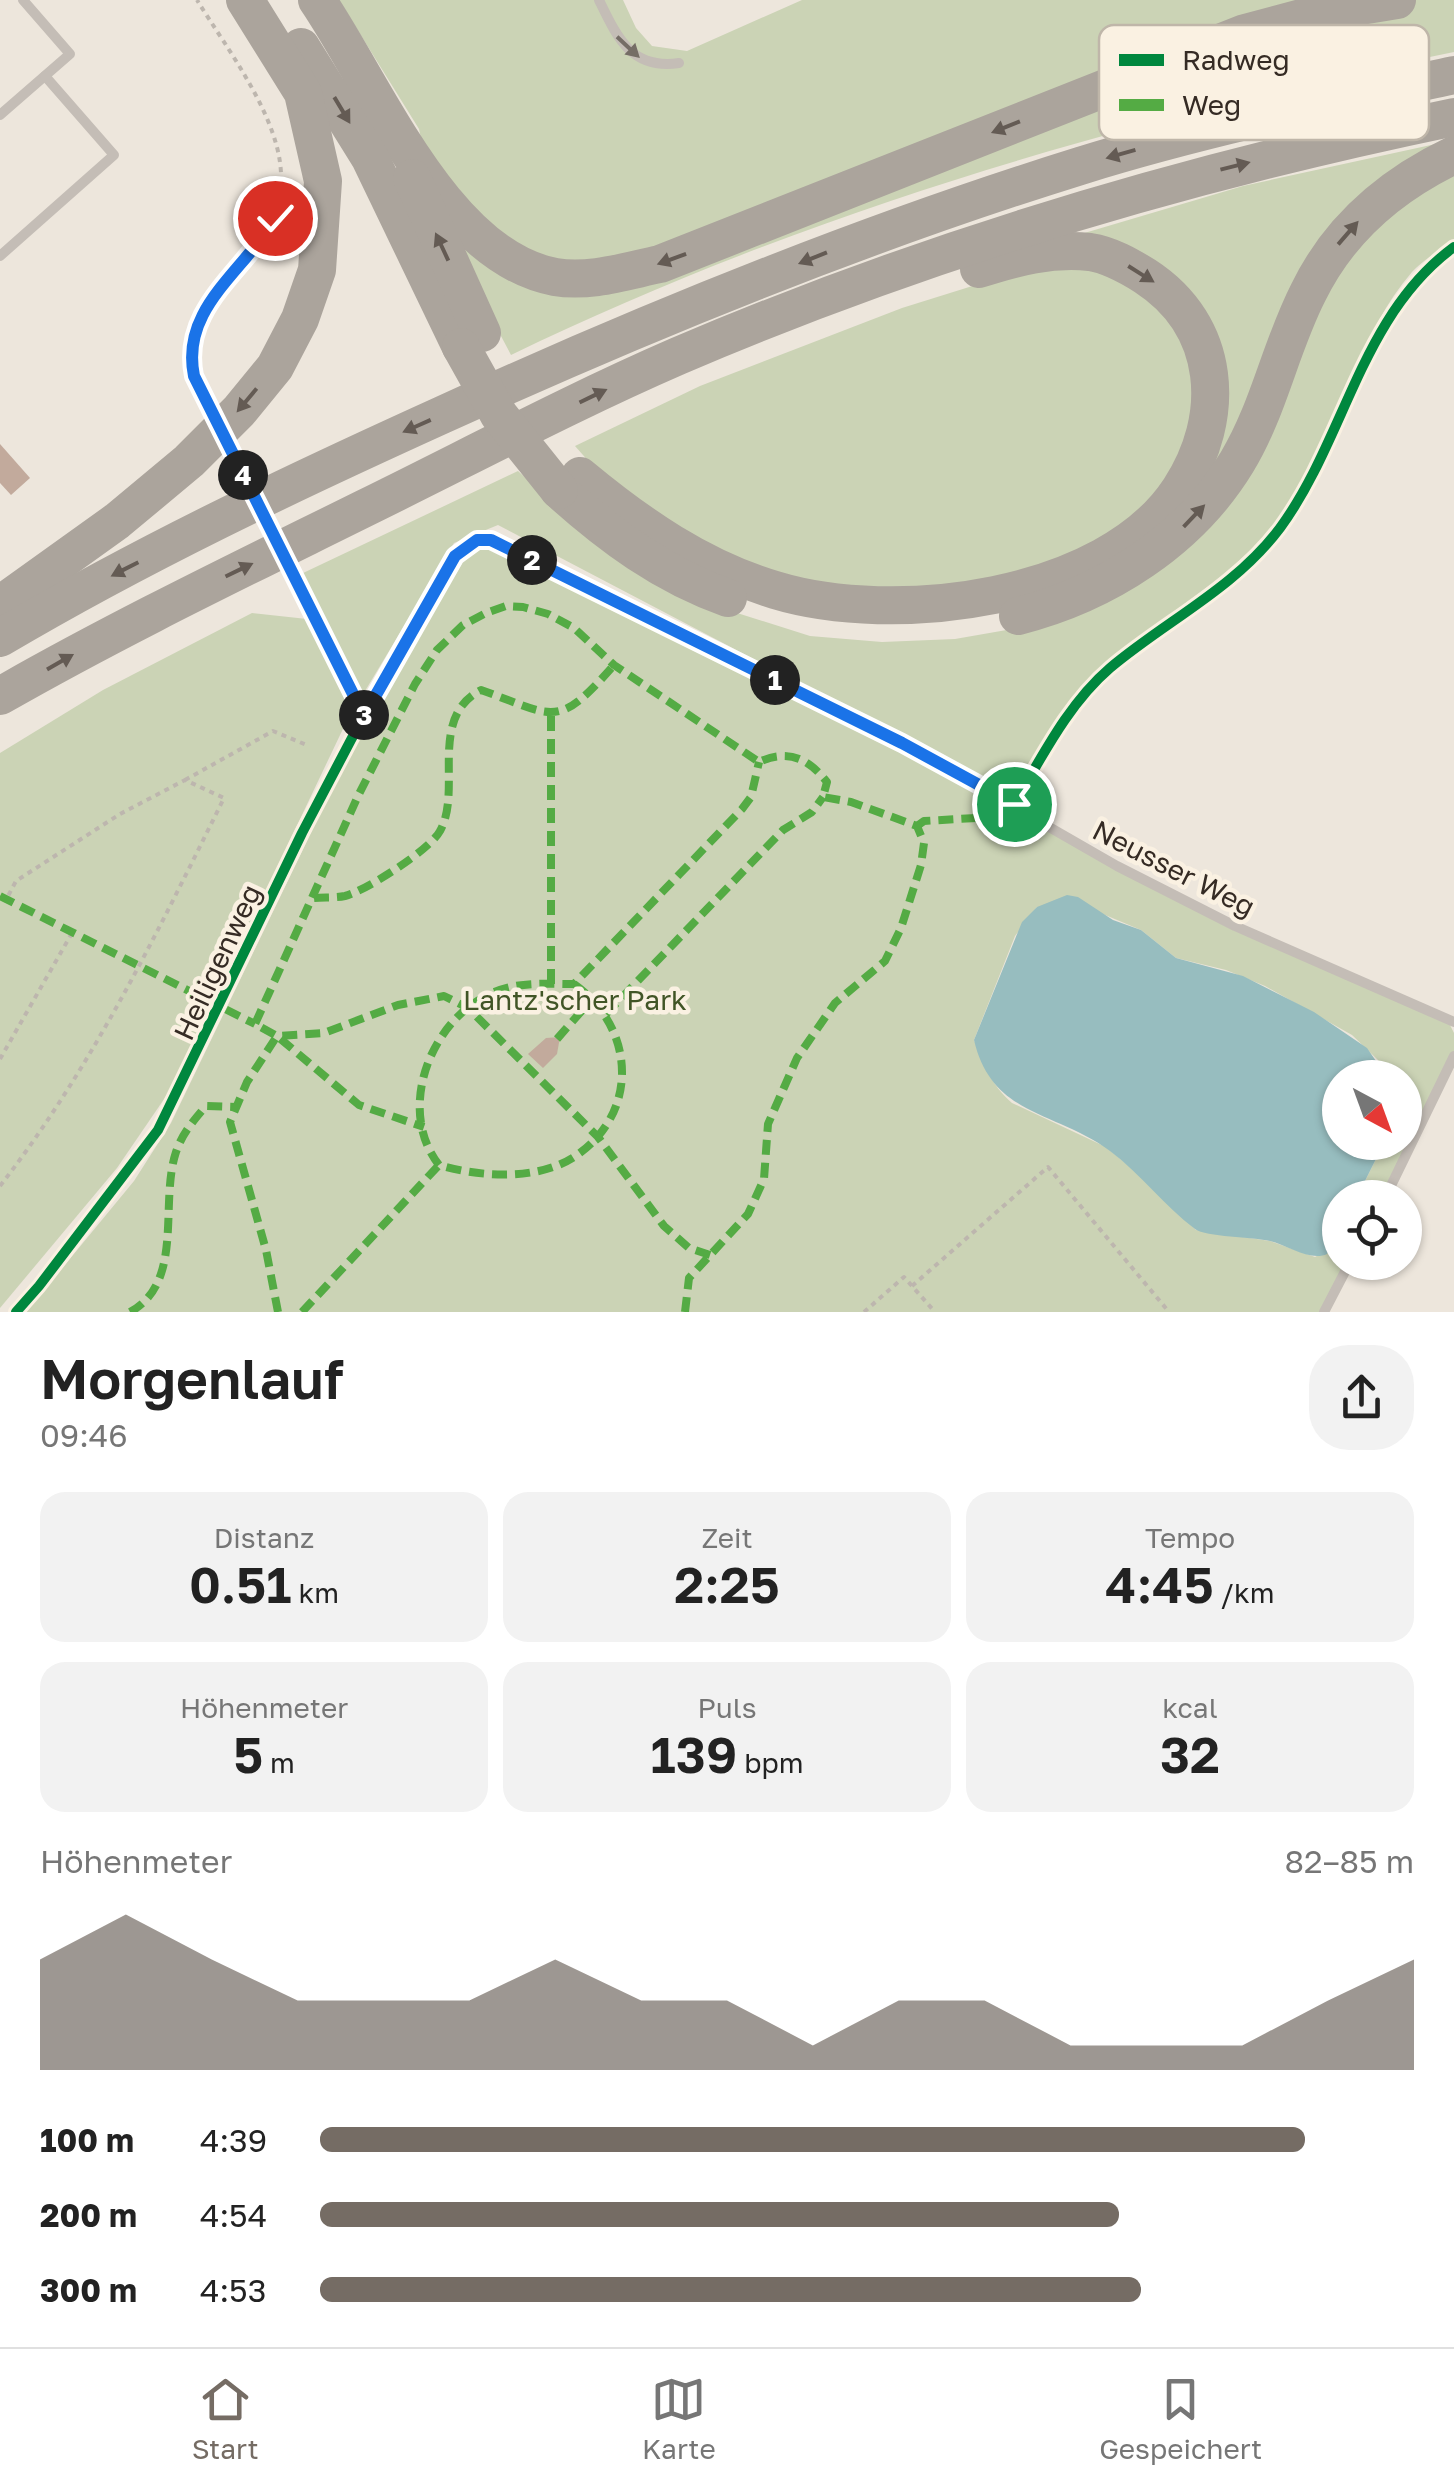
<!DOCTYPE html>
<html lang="de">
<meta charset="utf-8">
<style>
:root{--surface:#fff;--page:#f2f2f2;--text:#222;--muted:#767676;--line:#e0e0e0;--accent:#756c64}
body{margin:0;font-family:"Golos Text",sans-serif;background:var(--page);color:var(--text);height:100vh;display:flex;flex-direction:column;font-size:38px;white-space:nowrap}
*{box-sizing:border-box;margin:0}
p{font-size:32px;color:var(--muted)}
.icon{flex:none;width:55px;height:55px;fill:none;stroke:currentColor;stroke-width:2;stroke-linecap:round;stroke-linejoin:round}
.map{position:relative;height:1312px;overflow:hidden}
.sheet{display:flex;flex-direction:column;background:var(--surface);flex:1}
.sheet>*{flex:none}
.needle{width:65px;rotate:139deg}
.fabs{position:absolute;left:1322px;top:1060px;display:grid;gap:20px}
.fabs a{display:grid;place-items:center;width:100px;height:100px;border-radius:50%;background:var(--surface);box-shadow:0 2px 8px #0004;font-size:50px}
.pin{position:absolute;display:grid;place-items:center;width:85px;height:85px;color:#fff;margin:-42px;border:5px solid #fff;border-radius:50%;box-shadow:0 2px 10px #0007}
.km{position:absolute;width:50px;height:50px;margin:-25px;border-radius:50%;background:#222;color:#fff;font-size:28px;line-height:50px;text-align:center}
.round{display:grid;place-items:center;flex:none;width:105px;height:105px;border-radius:40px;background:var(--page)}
.overview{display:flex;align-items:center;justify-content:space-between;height:170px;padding:0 40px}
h1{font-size:55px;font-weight:600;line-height:75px}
.metrics{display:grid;grid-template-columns:repeat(3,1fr);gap:15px;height:170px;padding:10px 40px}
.metrics div{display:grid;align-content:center;border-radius:25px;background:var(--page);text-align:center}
.metrics b{font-size:50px;font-weight:600}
.metrics small{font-size:28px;font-weight:400}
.metrics p{font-size:28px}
.chart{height:280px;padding:20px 40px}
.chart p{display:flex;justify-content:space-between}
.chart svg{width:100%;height:180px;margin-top:10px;fill:var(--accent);opacity:.7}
ul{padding:0 40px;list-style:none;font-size:32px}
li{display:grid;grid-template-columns:160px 120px 1fr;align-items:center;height:75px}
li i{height:25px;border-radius:12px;background:var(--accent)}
.tab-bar{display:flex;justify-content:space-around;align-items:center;height:140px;border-top:2px solid var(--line);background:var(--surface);font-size:28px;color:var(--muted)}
.tab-bar a{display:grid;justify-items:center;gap:5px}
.tab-bar .current{color:var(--accent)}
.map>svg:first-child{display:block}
.green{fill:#cbd3b5}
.water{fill:#97bdbf}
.building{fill:#c2aa9c}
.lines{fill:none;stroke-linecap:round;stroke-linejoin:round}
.path{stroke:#bdb6ae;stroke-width:4;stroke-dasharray:5 5;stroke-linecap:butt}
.lane{stroke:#c4bdb6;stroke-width:10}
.highway{stroke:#aba49c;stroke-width:38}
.path-bridge{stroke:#bdb6ae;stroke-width:4;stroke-dasharray:5 5;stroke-linecap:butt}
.highway-bridge{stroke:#aba49c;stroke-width:38}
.quiet{stroke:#54ab44;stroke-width:8;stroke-dasharray:15 8;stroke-linecap:butt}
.cycleway-casing{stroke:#faf1e2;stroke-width:16}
.cycleway{stroke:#00873e;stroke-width:10}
.oneway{fill:#756d66}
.oneway2{fill:#645b54}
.route-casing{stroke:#fff;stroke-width:20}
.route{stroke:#1a73e8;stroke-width:12}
.labels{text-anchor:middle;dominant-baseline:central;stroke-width:9;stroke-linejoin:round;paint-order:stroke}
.street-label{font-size:28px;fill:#352b24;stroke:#faf1e2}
.park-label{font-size:28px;fill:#415526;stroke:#faf1e2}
.key{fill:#faf1e2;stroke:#bfb6a9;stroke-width:2.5}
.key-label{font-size:28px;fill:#352b24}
</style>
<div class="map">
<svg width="1454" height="1312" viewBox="0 0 1454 1312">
<rect width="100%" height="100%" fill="#ede6dc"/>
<g class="green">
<path d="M339,0H623L636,28L652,46L687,51L802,0H1454V52C1131,118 808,211 511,355L438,217L419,129Z"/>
<polygon points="1454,140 1396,172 1213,475 1209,331 1071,237 1243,186"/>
<path d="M1454,168V240C1440,250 1423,260 1412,272C1359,333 1345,415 1305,482C1256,567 1174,604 1105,667C1069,700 1045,742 1019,783L996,786L498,525L454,543L362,696L301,574L518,471L579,527L715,606L810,636L882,642L955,639L1029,626L1156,566L1353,239Z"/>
<polygon points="1043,264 1106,269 1156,301 1190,350 1199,410 1158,497 1101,544 975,589 831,588 719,556 598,472 575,446 700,386 902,308"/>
<path d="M479,542L490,544L991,796L1115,867L1448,1021L1454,1033V1051L1382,1197H1357L1384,1143L1405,1142V1078L1387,1077L1378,1060L1352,1035L1265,986L1226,970L1176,958L1141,930L1098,912L1037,907L1015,936L974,1040C984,1064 991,1085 1012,1103L1106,1147L1142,1177L1196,1230L1270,1241L1315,1257L1331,1248L1340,1231V1262L1348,1263L1322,1312H26L134,1181L171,1123L363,725L469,552Z"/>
<polygon points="252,613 307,619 351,712 173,1086 117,1168 0,1308 0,753 103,690"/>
</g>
<path class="water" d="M1067,895L1078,897L1113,920L1141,930L1176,958L1243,976L1314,1012L1367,1048L1387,1077L1340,1078V1142L1384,1143L1357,1197L1340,1198V1231L1327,1254C1311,1262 1287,1245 1270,1241C1253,1237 1206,1237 1195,1229C1164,1206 1141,1174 1110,1151C1056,1111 992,1117 974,1040L1022,922L1037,907Z"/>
<g class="building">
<polygon points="0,444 30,478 11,495 0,483"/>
<polygon points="560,1037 557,1054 543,1068 528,1054 546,1038"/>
</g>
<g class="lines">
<g class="path">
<path d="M194,376C176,290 278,267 281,180C283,121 227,49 197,0"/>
<polyline points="308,607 357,703"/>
<polyline points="185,780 273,731 309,746"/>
<polyline points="0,1059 72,933"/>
<path d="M0,1186C92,1068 158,931 224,798L185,780L120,814L16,881L7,898"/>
<polyline points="912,1286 1048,1167 1169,1312"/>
<polyline points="864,1312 904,1277 935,1312"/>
</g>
<g class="lane">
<path d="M599,0C617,37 631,70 679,63"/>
<polyline points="0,115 70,54 23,0"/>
<polyline points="0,256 114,155 45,76"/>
<polyline points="1385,1198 1454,1056"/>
<polyline points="16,1312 39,1286 158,1130 302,833 373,698 455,556 477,540 491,539 903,743 1117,866 1235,926 1454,1022"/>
<polyline points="1324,1312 1350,1262"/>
</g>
<g class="highway">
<path d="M317,0C375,85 444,257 555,277C590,283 626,271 660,264L1245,33L1324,12L1397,0"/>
<polyline points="301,47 370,158 461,347"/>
<polyline points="412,178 482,333"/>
<path d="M580,476C639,525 701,568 775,590C893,626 1107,601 1180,489C1227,417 1222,326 1145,276C1129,266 1110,255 1090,252C1051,248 1016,257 979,269"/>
<path d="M559,490C610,536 663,575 728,598"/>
<polyline points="0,605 117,521 189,461 239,411 275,367 300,319 317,270 323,181 303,93 245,0"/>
<path d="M1018,616C1105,594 1189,541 1237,462C1269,409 1280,348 1308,293C1339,229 1391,185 1454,155"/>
<path d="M0,638C142,554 292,483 442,415C650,320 861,234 1080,166C1202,128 1328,102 1454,75"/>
<path d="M0,696C119,628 242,569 365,508C469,457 572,402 678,356C928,249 1188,172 1454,117"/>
</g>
<polyline class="path-bridge" points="194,376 308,607"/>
<polyline class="highway-bridge" points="461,347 499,415 559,490"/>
<g class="quiet">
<polyline points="917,826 924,821 992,817 1018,798"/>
<polyline points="0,896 255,1024"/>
<path d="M314,898C324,897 335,898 345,896C365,891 430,850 440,831C463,790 427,718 481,690C555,716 556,731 614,665"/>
<polyline points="551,984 551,715"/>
<path d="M574,984C636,1028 640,1114 574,1157C537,1181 479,1177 439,1165C396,1110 430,1021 490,994C517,981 546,984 574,984L742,809L751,797L759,762"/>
<polyline points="606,1014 783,830 812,812 823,797"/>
<polyline points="557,1039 593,998"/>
<polyline points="710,1255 689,1248 664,1226 598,1137 468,1008 444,996 398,1005 324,1033 277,1036 255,1024 358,796 415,684 437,650 463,625 486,613 506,606 523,607 548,614 574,628 614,665 759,762"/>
<path d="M130,1312C185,1282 159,1203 176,1152C182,1134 193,1121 206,1106L236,1107"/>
<polyline points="278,1312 266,1250 230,1122 247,1082 277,1036 359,1105 424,1127"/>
<polyline points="302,1312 439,1165"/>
<path d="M685,1312L689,1278L748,1214L764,1179L768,1124L797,1058L835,1003L885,961L901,928L921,865L924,843L917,826L851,802L823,797L827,782C808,758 788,749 759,762"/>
</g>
<defs>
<path id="cycleway" d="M16,1312L39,1286L158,1130L302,833L373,698L455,556L477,540L491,539L903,743L1014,804C1042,757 1068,704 1110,668C1167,620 1234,589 1280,528C1346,438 1360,316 1454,247"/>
</defs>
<use href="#cycleway" class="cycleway-casing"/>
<use href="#cycleway" class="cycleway"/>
</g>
<defs><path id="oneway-solid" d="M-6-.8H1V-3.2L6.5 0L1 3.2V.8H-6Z" transform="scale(2.5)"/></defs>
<use class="oneway" href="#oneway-solid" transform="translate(628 47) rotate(43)"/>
<g class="oneway2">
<use href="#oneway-solid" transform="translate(342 110) rotate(59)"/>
<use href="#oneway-solid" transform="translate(1006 127) rotate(158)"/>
<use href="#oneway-solid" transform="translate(1121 154) rotate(164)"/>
<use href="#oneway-solid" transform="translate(1235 166) rotate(-14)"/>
<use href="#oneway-solid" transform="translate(1348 233) rotate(-49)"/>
<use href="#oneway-solid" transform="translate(442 247) rotate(-115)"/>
<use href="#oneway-solid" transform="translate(813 258) rotate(158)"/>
<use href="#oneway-solid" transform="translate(672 259) rotate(160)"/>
<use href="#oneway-solid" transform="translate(1141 274) rotate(32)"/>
<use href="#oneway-solid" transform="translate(593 396) rotate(-26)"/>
<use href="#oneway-solid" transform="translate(247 400) rotate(130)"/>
<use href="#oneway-solid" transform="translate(417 426) rotate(156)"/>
<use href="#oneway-solid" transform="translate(1194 516) rotate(-46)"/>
<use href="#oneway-solid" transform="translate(125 569) rotate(153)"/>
<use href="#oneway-solid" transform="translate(239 570) rotate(-26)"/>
<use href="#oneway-solid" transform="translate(60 662) rotate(-30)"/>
</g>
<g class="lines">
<defs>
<path id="route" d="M275,218C244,272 180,308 194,376L364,716L455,556L477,540H491L902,743L1014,804"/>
</defs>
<use href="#route" class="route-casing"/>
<use href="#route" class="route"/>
</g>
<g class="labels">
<g class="street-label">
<text transform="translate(1174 868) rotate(27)">Neusser Weg</text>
<text transform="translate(217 962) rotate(-65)">Heiligenweg</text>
</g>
<g class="park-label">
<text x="575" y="999">Lantz'scher Park</text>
</g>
</g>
<rect x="1099" y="25" width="330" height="115" rx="15" class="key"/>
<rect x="1119" y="54" width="45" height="12" fill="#00873e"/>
<rect x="1119" y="99" width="45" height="12" fill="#54ab44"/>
<g class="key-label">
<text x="1182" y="70">Radweg</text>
<text x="1182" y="115">Weg</text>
</g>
</svg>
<div class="fabs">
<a><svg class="needle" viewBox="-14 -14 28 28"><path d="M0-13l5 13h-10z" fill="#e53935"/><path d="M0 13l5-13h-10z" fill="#767676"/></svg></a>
<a><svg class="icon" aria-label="locate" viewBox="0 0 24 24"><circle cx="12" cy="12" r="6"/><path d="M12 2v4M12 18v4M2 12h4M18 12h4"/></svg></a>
</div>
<div class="pin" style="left:1014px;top:804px;background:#1e9e55"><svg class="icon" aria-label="arrive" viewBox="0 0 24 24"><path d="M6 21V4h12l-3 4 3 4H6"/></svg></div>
<div class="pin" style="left:275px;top:218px;background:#d93025"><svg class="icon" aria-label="check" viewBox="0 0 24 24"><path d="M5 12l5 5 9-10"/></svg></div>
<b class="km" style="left:775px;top:680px">1</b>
<b class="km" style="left:532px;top:560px">2</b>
<b class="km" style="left:364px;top:715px">3</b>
<b class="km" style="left:243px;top:475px">4</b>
</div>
<section class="sheet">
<div class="overview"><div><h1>Morgenlauf</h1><p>09:46</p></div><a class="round"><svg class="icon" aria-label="share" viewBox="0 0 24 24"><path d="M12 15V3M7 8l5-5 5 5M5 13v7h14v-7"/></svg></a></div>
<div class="metrics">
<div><p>Distanz</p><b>0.51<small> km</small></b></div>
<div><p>Zeit</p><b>2:25</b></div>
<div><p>Tempo</p><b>4:45<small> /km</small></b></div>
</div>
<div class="metrics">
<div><p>Höhenmeter</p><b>5<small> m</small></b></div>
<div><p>Puls</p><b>139<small> bpm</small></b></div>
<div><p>kcal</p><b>32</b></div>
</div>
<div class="chart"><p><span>Höhenmeter</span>82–85 m</p>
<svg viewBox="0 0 160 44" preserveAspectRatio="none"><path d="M0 44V17L10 6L20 17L30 27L40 27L50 27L60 17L70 27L80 27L90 38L100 27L110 27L120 38L130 38L140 38L150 27L160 17V44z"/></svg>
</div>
<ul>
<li><b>100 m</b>4:39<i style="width:90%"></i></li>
<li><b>200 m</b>4:54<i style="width:73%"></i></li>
<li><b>300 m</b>4:53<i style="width:75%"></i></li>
</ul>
</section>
<nav class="tab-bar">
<a class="current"><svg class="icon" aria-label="home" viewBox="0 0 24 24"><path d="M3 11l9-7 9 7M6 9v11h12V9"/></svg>Start</a>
<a><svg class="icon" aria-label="map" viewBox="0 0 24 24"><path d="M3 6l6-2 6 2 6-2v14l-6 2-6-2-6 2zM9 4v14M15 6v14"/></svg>Karte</a>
<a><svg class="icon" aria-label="saved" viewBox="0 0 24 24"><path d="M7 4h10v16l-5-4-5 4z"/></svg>Gespeichert</a>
</nav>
